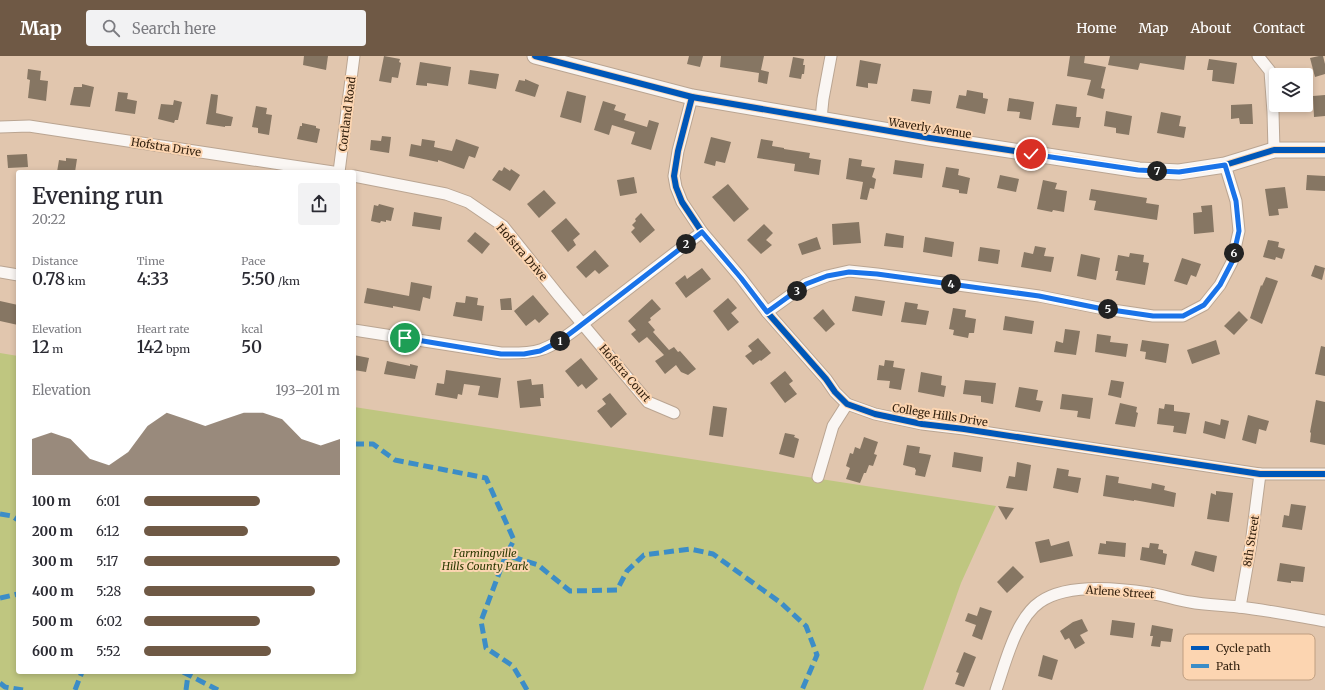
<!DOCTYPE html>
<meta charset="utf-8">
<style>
:root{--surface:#fff;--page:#f2f2f3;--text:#2b2b33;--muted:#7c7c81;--accent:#6f5945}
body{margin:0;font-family:Merriweather,serif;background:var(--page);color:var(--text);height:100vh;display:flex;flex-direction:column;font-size:15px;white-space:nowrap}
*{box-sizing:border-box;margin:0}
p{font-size:13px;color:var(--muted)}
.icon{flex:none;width:22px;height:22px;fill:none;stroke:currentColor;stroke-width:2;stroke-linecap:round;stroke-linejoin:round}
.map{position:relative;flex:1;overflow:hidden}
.details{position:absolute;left:16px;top:114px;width:340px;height:504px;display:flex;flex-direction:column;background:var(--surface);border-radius:4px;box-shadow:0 2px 6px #0003}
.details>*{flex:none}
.controls{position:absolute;left:1269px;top:12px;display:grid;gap:8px}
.controls a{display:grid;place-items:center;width:44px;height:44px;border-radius:4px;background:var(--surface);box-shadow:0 2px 6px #0003;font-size:20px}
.pin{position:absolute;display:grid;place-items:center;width:34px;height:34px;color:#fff;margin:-17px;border:2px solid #fff;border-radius:50%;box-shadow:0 1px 4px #0007}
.km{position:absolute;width:20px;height:20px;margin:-10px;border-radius:50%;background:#222;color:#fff;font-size:11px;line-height:20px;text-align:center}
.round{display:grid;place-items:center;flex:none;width:42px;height:42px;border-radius:4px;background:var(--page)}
.overview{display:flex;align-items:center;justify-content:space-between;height:68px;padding:0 16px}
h1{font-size:22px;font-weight:600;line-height:30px}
.stats{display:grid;grid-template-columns:repeat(3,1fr);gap:6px;height:68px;padding:4px 16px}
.stats div{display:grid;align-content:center}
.stats b{font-size:17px;font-weight:600}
.stats small{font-size:11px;font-weight:400}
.stats p{font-size:11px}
.chart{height:112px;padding:8px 16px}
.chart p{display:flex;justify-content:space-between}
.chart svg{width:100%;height:72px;margin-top:4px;fill:var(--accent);opacity:.7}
ul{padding:0 16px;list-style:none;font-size:13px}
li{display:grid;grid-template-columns:64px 48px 1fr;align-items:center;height:30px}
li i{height:10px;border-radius:5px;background:var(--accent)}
header{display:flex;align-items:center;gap:24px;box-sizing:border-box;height:56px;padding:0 20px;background:var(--accent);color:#fff}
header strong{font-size:19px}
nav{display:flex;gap:22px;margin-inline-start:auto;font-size:14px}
.search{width:280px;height:36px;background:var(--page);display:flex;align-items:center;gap:10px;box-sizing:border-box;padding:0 14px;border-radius:4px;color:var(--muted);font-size:15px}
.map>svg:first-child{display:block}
.park{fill:#bfc680}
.building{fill:#867663}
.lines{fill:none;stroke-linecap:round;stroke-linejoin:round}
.street-casing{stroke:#baa592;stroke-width:13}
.secondary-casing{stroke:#baa592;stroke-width:17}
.street{stroke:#faf6f3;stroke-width:11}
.secondary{stroke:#faf6f3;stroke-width:15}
.quiet{stroke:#3c8dc7;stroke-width:5;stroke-dasharray:10 5;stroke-linecap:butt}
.cycleway-casing{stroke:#fcd5b1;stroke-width:8}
.cycleway{stroke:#0057b8;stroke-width:6}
.route-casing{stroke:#fff;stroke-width:8}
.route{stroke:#1a73e8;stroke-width:5}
.labels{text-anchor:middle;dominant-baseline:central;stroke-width:4;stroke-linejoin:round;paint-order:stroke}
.street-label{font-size:11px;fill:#311f0d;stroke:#fcd5b1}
.park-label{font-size:11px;font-style:italic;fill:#2c3a03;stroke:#fcd5b1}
.key{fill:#fcd5b1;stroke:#bf9e80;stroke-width:1}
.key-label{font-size:11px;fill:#311f0d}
</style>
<header>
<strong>Map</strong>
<div class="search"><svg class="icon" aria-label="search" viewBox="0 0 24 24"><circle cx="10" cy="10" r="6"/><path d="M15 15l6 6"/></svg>Search here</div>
<nav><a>Home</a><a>Map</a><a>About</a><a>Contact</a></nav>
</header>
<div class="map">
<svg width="1325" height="634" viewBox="0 0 1325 634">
<rect width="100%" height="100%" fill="#e1c6ae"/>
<polygon class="park" points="0,297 18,300 18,616 354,616 354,351 996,450 961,527 923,634 0,634"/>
<g class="building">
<polygon points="304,0 328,0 326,14 303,9"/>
<polygon points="384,0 400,3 399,6 401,7 398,22 392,21 391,27 379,25"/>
<polygon points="689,0 703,0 700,11 687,8"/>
<polygon points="721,0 764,0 761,14 769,16 767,28 758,26 759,17 720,11"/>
<polygon points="1070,0 1085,0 1084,7 1106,11 1101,32 1105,33 1103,43 1087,39 1091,24 1067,20"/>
<polygon points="1110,0 1186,0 1184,14 1140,7 1138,14 1108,9"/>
<polygon points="1319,0 1323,0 1325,8 1325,18 1315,21 1310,2"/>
<polygon points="793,1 804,3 803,9 805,9 804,18 802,18 801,23 789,21"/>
<polygon points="1209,3 1237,7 1234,28 1212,25 1213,14 1207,14"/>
<polygon points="860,4 881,8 877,28 868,27 868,32 856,30"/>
<polygon points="420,6 451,11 448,30 427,27 427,30 416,29"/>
<polygon points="28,13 41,15 40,24 48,25 46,45 28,42 30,24 27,23"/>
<polygon points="470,14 499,18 496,33 468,28"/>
<polygon points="525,23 539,29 535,41 515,35 519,24 525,25"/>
<polygon points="82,28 94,31 90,51 70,49 74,31 82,31"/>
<polygon points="913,33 932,35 930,48 911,45"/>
<polygon points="967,34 983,37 983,42 988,43 985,58 956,52 959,39 966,40"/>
<polygon points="567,35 586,40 581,67 560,61"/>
<polygon points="118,36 128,37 127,43 137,45 135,58 115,55"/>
<polygon points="211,38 218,39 216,57 233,61 231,70 225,70 225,71 206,68"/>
<polygon points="1325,39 1325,60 1314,61 1313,40"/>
<polygon points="1009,42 1034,46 1031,64 1019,62 1020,56 1007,55"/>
<polygon points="174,44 182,46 178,64 175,64 174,67 158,63 161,48 173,49"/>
<polygon points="603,45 616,49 614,54 626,58 624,64 647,71 649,64 659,67 651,94 631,88 635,76 612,69 609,79 594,74"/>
<polygon points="1056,48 1077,51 1076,61 1081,61 1079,72 1052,69"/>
<polygon points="1252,48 1253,68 1240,68 1239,62 1231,63 1231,49"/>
<polygon points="256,50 267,52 266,58 272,59 269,79 258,77 258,72 252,71"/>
<polygon points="1106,55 1132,60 1129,79 1116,77 1116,72 1104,70"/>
<polygon points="1161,56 1181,60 1179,70 1186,71 1184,82 1157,77"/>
<polygon points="302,67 316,70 316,72 320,73 317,87 297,83 300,70 302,70"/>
<polygon points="382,80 391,81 389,97 370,94 371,84 381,85"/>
<polygon points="711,81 731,86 725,107 716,105 715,110 704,107"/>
<polygon points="422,83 435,85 434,91 452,95 456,83 479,91 475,102 469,100 464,113 438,104 438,106 409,100 411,88 421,90"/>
<polygon points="761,83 773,85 772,90 784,92 784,93 810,97 809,102 821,104 819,119 794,115 795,108 757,102"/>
<polygon points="27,98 28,111 8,112 7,99"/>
<polygon points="66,102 77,103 75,116 57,116 59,104 66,105"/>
<polygon points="849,102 862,104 861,110 875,112 872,121 876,123 874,133 870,132 867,144 860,143 863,126 846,123"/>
<polygon points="895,104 924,108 922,122 893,118"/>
<polygon points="504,111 510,115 511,113 520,119 510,135 492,124 499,114 502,115"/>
<polygon points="946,111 959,113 958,119 970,122 967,138 959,137 959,134 942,131"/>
<polygon points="1000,119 1019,123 1016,136 997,132"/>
<polygon points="1307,119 1325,120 1325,135 1306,134"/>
<polygon points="634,121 637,137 620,140 617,124"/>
<polygon points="1043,124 1057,127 1055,133 1067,135 1064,156 1053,154 1052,156 1037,153"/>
<polygon points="728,128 749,153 734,166 712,141"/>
<polygon points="1285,131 1288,152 1278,153 1279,159 1269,160 1265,133"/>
<polygon points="1091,133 1147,142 1146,147 1159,149 1157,164 1094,154 1096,145 1089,144"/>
<polygon points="544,134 556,147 539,162 527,148"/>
<polygon points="379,148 394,152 391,165 386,164 386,166 381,165 380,167 371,165 374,149 378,150"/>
<polygon points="1212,149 1214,176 1194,178 1193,157 1202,156 1201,150"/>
<polygon points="414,156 442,161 440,174 412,170"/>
<polygon points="641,157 655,174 640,187 631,176 635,172 632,169 636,165 635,163"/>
<polygon points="566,162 580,178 573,184 576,189 568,196 551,175"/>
<polygon points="859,166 861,187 833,189 832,168"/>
<polygon points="764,168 773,177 766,184 772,189 761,198 747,184"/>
<polygon points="475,176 490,188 482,198 467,185"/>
<polygon points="886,177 904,180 903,192 884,190"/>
<polygon points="817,181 821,193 802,199 798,188"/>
<polygon points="925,181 954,186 952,201 923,196"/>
<polygon points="1268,184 1279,186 1278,191 1285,193 1282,203 1276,201 1275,204 1263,201"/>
<polygon points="1035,190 1046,192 1044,200 1054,201 1051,216 1021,211 1024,196 1033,198"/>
<polygon points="980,191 1000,194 998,208 978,205"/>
<polygon points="595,194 609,210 599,218 595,214 586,222 576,211"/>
<polygon points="1130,197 1144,199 1143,206 1149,207 1145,229 1116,224 1118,215 1115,215 1118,199 1129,201"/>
<polygon points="1081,198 1100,202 1096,224 1077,220"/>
<polygon points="1182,202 1201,208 1196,221 1191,219 1187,229 1174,225"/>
<polygon points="1315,209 1325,212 1322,224 1311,220"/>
<polygon points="702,212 711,223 686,242 675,227 685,219 687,223"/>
<polygon points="1266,221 1278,225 1262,268 1250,262 1261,229 1262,230"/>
<polygon points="411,226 432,230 430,243 423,241 420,255 393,250 393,252 364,247 367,232 409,240"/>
<polygon points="533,239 549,258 539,267 535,263 526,270 514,255"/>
<polygon points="466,240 478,242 477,249 484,250 482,265 453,260 456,246 465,247"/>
<polygon points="855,240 885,245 882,260 852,255"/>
<polygon points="511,242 512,254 501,254 500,243"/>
<polygon points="728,242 737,252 731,257 739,266 728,275 713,255"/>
<polygon points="652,243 661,253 650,262 651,264 648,266 655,274 653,276 669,294 674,291 678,296 680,295 696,313 688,319 681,316 676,309 665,318 655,305 664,299 647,281 639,287 631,278 636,274 628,265"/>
<polygon points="0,245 18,249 18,269 0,265"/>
<polygon points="905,246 918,248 917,253 929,255 926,269 901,266"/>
<polygon points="953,252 966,254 965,261 976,263 974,277 969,277 968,282 953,279 954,274 949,273"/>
<polygon points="823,253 835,268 826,276 813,262"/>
<polygon points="1239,255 1248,264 1234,279 1224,270"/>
<polygon points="1005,260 1034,265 1032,278 1003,274"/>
<polygon points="1065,273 1080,275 1076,299 1054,296 1056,285 1063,287"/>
<polygon points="1097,278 1111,280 1110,286 1128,288 1126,301 1095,296"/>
<polygon points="758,282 771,297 761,305 760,304 753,309 745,300 752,295 748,290"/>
<polygon points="1142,284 1169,288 1166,307 1145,303 1146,296 1140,295"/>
<polygon points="1216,284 1220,298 1192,308 1187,294"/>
<polygon points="1321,290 1325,291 1325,320 1315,318"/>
<polygon points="354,299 369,302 366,316 354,314"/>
<polygon points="581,302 598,323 586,333 582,328 578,331 565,315"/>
<polygon points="885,304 894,305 893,311 905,313 901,334 889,332 890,325 877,324 879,309 884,310"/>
<polygon points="387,305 410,310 410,308 418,310 415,323 384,318"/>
<polygon points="446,314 501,322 498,342 478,339 480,330 464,328 462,339 458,338 457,343 435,339 437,327 444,328"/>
<polygon points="785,315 793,325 789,328 797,338 785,347 770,327"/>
<polygon points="921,316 942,320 941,329 946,330 944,341 918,336"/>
<polygon points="531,323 532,329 543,328 544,342 540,342 541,350 520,352 517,325"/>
<polygon points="965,324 996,327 993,348 981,346 981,340 963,338"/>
<polygon points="1111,324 1124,326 1121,342 1108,339"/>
<polygon points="1019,331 1038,334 1036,344 1043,345 1040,356 1015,351"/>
<polygon points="610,337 627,358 611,372 597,355 606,348 602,343"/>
<polygon points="1062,338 1093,342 1090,363 1077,361 1078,355 1060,353"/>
<polygon points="1316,344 1325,346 1325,389 1310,386 1311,377 1310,376"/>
<polygon points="1120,347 1137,351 1136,356 1138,357 1135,371 1115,368"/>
<polygon points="1165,348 1174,349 1174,355 1190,357 1186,378 1173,376 1174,370 1157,368 1159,352 1164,353"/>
<polygon points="713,350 727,352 723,381 709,379"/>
<polygon points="1248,359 1269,365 1266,375 1259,373 1256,388 1242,384"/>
<polygon points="1221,363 1229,365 1225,383 1203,377 1205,365 1220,369"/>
<polygon points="785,377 795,379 794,381 799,383 794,402 779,398"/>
<polygon points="864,381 878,386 874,398 877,399 873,410 869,409 866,417 864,417 860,427 846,423 850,412 846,410 850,397 853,398 855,391 860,393"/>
<polygon points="907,389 920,391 919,397 931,399 925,421 915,419 916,414 915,413 915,412 903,409"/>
<polygon points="954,396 983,401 981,416 952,411"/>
<polygon points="1017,406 1031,409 1027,435 1006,432 1009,420 1015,421"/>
<polygon points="1057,412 1069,414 1068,420 1081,422 1078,437 1053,432"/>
<polygon points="1106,419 1119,421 1118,427 1151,433 1152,427 1165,430 1164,434 1176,437 1174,451 1134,444 1134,445 1103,440"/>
<polygon points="1216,435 1233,437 1229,466 1207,463 1211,437 1216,439"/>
<polygon points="1291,448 1306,450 1302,474 1282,471 1284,459 1289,460"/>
<polygon points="998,450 1014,452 1006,464"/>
<polygon points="1049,483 1051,490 1069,485 1073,500 1040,507 1035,486"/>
<polygon points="1106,485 1126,487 1125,501 1098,498 1100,487 1106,488"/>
<polygon points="1150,487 1159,488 1158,493 1163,494 1163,497 1167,498 1165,509 1140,504 1142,491 1149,492"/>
<polygon points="1195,495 1217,500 1214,516 1191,509"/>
<polygon points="1280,507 1305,511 1303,526 1291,525 1291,527 1277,525"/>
<polygon points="1013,510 1024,521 1007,537 997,526"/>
<polygon points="980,551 992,555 982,584 972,580 976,569 965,565 968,557 977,560"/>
<polygon points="1082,563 1088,575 1080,579 1085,587 1075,593 1069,582 1065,584 1060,575 1073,566"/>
<polygon points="1112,564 1135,567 1133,582 1110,579"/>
<polygon points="1152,569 1173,573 1171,586 1161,585 1160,591 1151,590 1153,580 1150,580"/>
<polygon points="964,596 976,601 964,631 955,628 959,617 956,616"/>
<polygon points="1043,599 1058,604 1052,624 1038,620"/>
</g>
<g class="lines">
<defs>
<g id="street">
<polyline points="1258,0 1270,15 1273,56 1274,94"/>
<polyline points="692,41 678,95 674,120 676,131 682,146 702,176 741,222 767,256 826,323 835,336 847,348 875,358 922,368 964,373 1260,418 1325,418"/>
<polyline points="821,63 823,43 831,0"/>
<polyline points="0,71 29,70 333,116"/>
<polyline points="339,116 354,0"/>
<polyline points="354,120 446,138 468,146 503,170 559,240 648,346 674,357"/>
<polyline points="0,216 18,219"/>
<polyline points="767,256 806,228 827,220 849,215 877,218 1039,240 1099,252 1153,260 1183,260 1204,249 1220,229 1232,206 1239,175 1236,145 1225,109"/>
<path d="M354,274L501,297C537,298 547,295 576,273L702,176"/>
<polyline points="818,421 833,370 847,348"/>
<polyline points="1240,551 1251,488 1260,418"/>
<path d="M996,634C1005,608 1016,562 1040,546C1067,527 1117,532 1149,537C1163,539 1176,544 1190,546C1206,549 1222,549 1238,551C1267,554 1296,560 1325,565"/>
</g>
<polyline id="secondary" points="535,0 692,41 930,82 1139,114 1179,116 1225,109 1274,94 1325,94"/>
</defs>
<use href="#street" class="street-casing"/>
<use href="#secondary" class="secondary-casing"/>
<use href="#street" class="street"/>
<use href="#secondary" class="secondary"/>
<g class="quiet">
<polyline points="354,388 373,388 395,404 486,422 514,484 506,499"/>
<polyline points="0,458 12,460 18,464"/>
<polyline points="0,542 18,538"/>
<polyline points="183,616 218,634"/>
<polyline points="0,627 5,631 23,634"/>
<polyline points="75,634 82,616"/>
<polyline points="186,634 188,619 187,617"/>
<polyline points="527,634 513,610 486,592 481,565 506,499 538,509 570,535 617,534 627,515 644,499 690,493 713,498 781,547 806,570 817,599 802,634"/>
</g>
<defs>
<g id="cycleway">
<polyline points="535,0 692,41 930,82 1139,114 1179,116 1225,109 1274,94 1325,94"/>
<polyline points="692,41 678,95 674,120 676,131 682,146 702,176 741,222 767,256 826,323 835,336 847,348 875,358 922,368 964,373 1260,418 1325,418"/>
</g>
</defs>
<use href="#cycleway" class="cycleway-casing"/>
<use href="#cycleway" class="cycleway"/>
</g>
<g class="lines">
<defs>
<polyline id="route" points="405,282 501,298 524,298 540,295 560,285 576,273 702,176 741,222 767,256 806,228 827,220 849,216 877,218 1039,240 1098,252 1153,260 1183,260 1204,249 1220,229 1232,206 1239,175 1236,145 1225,109 1179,116 1138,114 1031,98"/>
</defs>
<use href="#route" class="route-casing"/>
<use href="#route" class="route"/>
</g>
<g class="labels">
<g class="street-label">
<text transform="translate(347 58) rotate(-83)">Cortland Road</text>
<text transform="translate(930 72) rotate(9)">Waverly Avenue</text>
<text transform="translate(166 91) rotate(9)">Hofstra Drive</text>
<text transform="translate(522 196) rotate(49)">Hofstra Drive</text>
<text transform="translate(625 317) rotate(49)">Hofstra Court</text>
<text transform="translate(940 359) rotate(9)">College Hills Drive</text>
<text transform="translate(1251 485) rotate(-81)">8th Street</text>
<text transform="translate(1120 536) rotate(4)">Arlene Street</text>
</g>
<g class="park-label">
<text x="485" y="497">Farmingville<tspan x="485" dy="13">Hills County Park</tspan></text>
</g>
</g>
<rect x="1183" y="578" width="132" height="46" rx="6" class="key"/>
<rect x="1191" y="590" width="18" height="4" fill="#0057b8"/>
<rect x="1191" y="608" width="18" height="4" fill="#3c8dc7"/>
<g class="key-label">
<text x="1216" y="596">Cycle path</text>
<text x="1216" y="614">Path</text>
</g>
</svg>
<div class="controls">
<a><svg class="icon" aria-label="layers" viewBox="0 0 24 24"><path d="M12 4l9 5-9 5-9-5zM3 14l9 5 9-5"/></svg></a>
</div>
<div class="pin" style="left:405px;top:282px;background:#1e9e55"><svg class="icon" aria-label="arrive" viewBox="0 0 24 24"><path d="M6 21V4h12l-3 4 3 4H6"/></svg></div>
<div class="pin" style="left:1031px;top:98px;background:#d93025"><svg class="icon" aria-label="check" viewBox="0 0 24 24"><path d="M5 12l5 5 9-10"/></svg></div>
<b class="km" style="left:560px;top:285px">1</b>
<b class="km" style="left:686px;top:188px">2</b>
<b class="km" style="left:797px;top:235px">3</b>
<b class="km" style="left:951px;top:228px">4</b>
<b class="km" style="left:1108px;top:253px">5</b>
<b class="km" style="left:1234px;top:197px">6</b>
<b class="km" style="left:1157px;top:115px">7</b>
<section class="details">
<div class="overview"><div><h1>Evening run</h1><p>20:22</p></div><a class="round"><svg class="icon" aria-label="share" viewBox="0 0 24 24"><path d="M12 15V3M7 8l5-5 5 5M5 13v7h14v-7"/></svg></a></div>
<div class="stats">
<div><p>Distance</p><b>0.78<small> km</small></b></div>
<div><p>Time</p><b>4:33</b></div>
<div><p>Pace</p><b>5:50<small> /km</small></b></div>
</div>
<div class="stats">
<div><p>Elevation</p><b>12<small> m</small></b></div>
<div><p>Heart rate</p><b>142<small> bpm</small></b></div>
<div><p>kcal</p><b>50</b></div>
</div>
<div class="chart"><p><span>Elevation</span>193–201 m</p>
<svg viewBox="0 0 160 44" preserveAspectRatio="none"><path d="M0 44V22L10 18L20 22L30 34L40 38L50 30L60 14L70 6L80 10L90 14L100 10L110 6L120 6L130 10L140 22L150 26L160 22V44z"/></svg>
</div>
<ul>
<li><b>100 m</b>6:01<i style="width:59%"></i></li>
<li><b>200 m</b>6:12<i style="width:53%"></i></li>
<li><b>300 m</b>5:17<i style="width:100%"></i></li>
<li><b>400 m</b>5:28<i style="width:87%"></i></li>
<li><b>500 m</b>6:02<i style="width:59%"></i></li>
<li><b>600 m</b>5:52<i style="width:65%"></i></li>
</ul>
</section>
</div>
